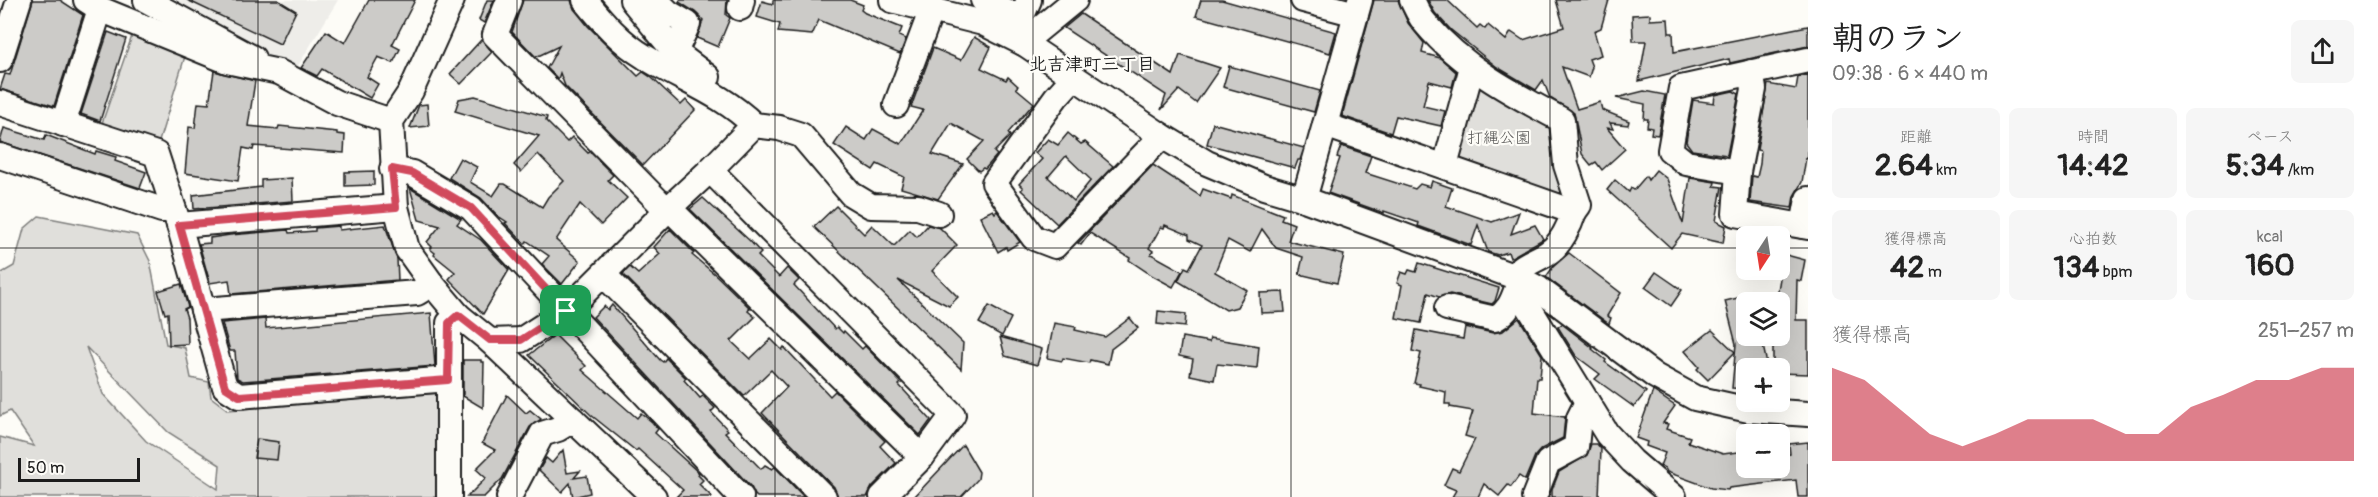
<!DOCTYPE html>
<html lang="ja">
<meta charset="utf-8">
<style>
:root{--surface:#fff;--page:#f6f6f6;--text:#222;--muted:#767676;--accent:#d1495b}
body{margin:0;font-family:Pangolin,"Klee One",sans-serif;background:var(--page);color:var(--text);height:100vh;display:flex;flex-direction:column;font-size:22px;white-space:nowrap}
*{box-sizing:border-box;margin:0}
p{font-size:20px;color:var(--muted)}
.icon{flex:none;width:33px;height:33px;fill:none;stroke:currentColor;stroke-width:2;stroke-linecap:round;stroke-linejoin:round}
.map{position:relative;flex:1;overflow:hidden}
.sheet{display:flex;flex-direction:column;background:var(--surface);width:570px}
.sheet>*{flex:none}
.needle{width:39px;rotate:192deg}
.controls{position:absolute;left:1736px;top:226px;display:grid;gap:12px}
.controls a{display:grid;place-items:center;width:54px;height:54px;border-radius:9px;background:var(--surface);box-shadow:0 6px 24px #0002;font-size:30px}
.scale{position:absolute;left:18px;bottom:15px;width:122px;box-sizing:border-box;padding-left:6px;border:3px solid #1c1c1c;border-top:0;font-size:16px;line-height:21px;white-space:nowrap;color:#1c1c1c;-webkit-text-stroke:4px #fdfcf7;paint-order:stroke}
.pin{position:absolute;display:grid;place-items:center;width:51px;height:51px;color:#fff;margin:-26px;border-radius:12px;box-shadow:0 3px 9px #0006}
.round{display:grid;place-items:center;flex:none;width:63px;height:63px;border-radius:9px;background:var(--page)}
.summary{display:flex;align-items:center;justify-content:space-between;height:102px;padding:0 24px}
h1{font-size:33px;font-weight:700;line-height:45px}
.metrics{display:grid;grid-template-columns:repeat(3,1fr);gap:9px;height:102px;padding:6px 24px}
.metrics div{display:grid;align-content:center;border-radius:9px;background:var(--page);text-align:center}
.metrics b{font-size:30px;font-weight:700}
.metrics small{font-size:16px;font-weight:400}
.metrics p{font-size:16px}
.chart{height:168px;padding:12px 24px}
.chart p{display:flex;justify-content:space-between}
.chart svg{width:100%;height:108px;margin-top:6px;fill:var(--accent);opacity:.7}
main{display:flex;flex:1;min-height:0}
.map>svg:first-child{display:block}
.built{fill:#eeede9}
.green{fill:#e0dfdb;stroke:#7e7e7c;stroke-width:1.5;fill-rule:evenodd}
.building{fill:#cccbc8;stroke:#1c1c1c;stroke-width:1.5;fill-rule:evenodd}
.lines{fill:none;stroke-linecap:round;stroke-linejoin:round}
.minor-casing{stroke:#1c1c1c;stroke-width:28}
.minor{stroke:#fdfcf7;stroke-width:24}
.route-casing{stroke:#fff;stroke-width:12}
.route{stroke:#d1495b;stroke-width:8}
.grid{fill:none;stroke:#1c1c1c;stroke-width:1.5;stroke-opacity:0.55}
.labels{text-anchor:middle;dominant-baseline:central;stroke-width:4.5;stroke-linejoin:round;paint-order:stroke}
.park-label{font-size:16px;fill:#575655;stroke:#fdfcf7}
.neighbourhood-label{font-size:18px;font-weight:bold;fill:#1c1c1c;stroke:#fdfcf7}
</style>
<main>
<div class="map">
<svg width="1808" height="497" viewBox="0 0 1808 497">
<rect width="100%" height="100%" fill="#fdfcf7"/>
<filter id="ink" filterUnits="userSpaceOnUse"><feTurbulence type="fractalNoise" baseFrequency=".0167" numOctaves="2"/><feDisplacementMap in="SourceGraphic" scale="12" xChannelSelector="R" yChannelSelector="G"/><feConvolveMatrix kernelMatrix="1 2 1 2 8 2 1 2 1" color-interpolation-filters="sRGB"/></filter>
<g filter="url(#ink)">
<polygon class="built" points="166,0 338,0 296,69 277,61"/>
<g class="green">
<polygon points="133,33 186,53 157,148 100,129"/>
<polygon points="1473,80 1552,119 1571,201 1453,165"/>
<path d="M39,216L137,235L150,261L166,344L185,348L191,378L209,382L211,397L228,410L440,393L444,497H0V437L34,446L10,411L0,416V274L14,266L24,229ZM86,347L168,432L220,465L218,489L146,441L103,394Z"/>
</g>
<g class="building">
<polygon points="33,0 60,0 83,15 54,106 0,89 5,74 10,75"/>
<polygon points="187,0 278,0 296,11 280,44"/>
<polygon points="369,0 415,0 392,45 400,49 393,63 378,57 367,77 378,84 370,98 322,69 317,76 301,68 326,31 345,43"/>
<polygon points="487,0 494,0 484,23 479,20"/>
<polygon points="523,0 571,0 574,9 588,26 638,76 643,72 652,78 681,105 686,100 695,110 643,165 565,86 560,73 558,79 547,68 559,46 536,57 512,32"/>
<polygon points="680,0 727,0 726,15 730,18 718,47 697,38 703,20 695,12 679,2"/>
<polygon points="773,0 850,0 863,5 861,10 865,13 902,28 899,36 906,39 900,54 819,20 812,35 778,32 780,24 757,17 762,1 773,4"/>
<polygon points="1201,0 1222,0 1336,32 1330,53 1196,16"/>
<polygon points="1374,0 1398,0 1408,23 1424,43 1422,53 1440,58 1456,72 1452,87 1429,81 1423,106 1445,111 1441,126 1396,116 1391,133 1342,116"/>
<polygon points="1428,0 1447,0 1477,28 1480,25 1485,29 1488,25 1506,40 1511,32 1523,40 1564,27 1556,0 1609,0 1601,28 1594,31 1601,55 1589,59 1592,67 1589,77 1562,67 1577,109 1600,102 1602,110 1629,121 1628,125 1610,123 1613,129 1607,128 1625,149 1602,170 1596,162 1591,165 1582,154 1574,113 1550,98 1543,80 1536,90 1497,67 1451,30 1435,13"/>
<polygon points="1081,14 1173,75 1180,55 1220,68 1196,103 1179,90 1161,110 1166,95 1064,28"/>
<polygon points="1650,14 1650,20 1668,19 1669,33 1673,33 1674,52 1808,26 1808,46 1730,63 1729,59 1639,81 1646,41 1633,41 1632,15"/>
<polygon points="108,32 126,39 100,121 81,114"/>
<polygon points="974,37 991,47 981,68 1006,80 1008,77 1018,86 1016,88 1034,103 1008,133 1010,136 994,152 997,155 985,169 983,168 979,171 967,159 984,141 951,123 932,154 963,164 938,199 901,188 904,177 877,164 873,170 834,145 846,127 866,140 873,129 901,144 923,110 911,107 933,48 961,60"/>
<polygon points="482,39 492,52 461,84 450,74"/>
<polygon points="1229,66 1320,91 1314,112 1223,87"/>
<polygon points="214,71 255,81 248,126 278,129 279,126 337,132 337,134 345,135 344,153 254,146 253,150 243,148 238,181 185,173 189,127 195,128 198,103 209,104"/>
<polygon points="1808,75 1808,159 1806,158 1802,182 1794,196 1792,208 1750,202 1752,176 1757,177 1760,164 1761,151 1757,150 1768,84 1796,89 1798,77"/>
<polygon points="1644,91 1665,95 1658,135 1651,134 1652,128 1647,127 1648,119 1644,119 1645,104 1616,98"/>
<polygon points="1733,91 1739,94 1727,155 1692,150 1686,142 1693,100 1714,103 1715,95"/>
<polygon points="475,96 547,117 546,121 567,142 572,137 588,153 590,152 613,175 608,180 627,198 601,225 580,204 556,240 580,261 562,284 542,264 549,256 527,241 525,244 505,223 507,222 498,216 481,198 449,178 460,158 477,167 470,182 493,196 501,184 505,184 542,207 548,197 564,181 538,154 521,172 514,165 539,136 455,111 459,99"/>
<polygon points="427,104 429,126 410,128 419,105"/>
<polygon points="1213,123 1304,148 1300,160 1298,160 1295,168 1207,144"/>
<polygon points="4,128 44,140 46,135 95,154 96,151 116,157 115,161 146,172 140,188 0,142"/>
<path d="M1068,133L1081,144L1085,142L1113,166L1057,224L1021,190L1023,188L1019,184L1042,159L1035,153L1048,139L1058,145ZM1066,156L1091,180L1074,201L1048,177Z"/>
<polygon points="1341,146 1371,156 1365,173 1415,189 1420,184 1430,187 1432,181 1452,188 1446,206 1492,222 1519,212 1511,234 1535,225 1543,239 1510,258 1508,252 1498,255 1488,252 1478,225 1471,245 1418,226 1419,223 1384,211 1384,213 1328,193 1340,158 1337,157"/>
<polygon points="1153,165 1200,196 1203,189 1231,199 1232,195 1283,215 1281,219 1294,224 1288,241 1344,255 1337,283 1299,274 1303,257 1276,248 1262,229 1250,252 1228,240 1215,272 1247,290 1237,307 1226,310 1178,281 1185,267 1189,269 1202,245 1189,239 1189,235 1165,225 1164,228 1161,227 1149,248 1153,251 1151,254 1182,271 1173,287 1153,276 1129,260 1130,258 1090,233 1081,245 1078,243"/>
<polygon points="1656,170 1667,179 1683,224 1690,178 1715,182 1714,186 1722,187 1716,221 1726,226 1723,243 1682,234 1671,248 1607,190 1615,180 1629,192 1631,188 1634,190 1646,176 1648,180"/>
<polygon points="374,171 374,185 345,186 345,172"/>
<polygon points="292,178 293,201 194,209 193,195 261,187 261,180"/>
<polygon points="410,188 461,219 457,224 481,240 509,270 483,314 449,279 455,272 434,255 435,253 430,249 432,247 427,242 440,226 419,220"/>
<polygon points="703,198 750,241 761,253 758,256 779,277 787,268 799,280 794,285 835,329 837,327 843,333 844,331 862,349 865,346 901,383 899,385 931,420 920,435 690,209"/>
<polygon points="836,206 864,234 872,225 894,246 910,230 917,237 928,225 940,228 957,245 932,271 958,297 949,306 898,280 963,343 961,369 814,227"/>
<polygon points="993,210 995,213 997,211 1020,242 1007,250 1006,247 998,252 980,216"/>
<polygon points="385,225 397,259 398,280 231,294 229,280 210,283 199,244 210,243 210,238 230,235 288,230 289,233 315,231 315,228 339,226 339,230"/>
<polygon points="670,229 694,253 692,255 717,276 750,308 748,311 755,317 731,341 750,359 771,339 782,350 784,347 830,396 835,391 885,441 880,446 896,463 872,487 867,497 838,497 834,487 762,413 787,387 771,370 744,396 623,274 630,267 638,274 660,254 654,247"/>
<polygon points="1569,253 1621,293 1607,316 1611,318 1609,324 1546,277 1553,267"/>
<polygon points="1779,253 1805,260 1801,281 1797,280 1796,320 1808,320 1808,374 1779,373 1779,369 1773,369 1773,336 1779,336 1779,303 1776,303 1781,272 1779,272"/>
<polygon points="1419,263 1499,288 1495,301 1492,304 1450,294 1439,297 1428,293 1421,323 1396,318 1402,285 1397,283 1401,272 1407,274 1409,270 1416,272"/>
<polygon points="1656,272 1682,290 1671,306 1645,287"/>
<polygon points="181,284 188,307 184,309 187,318 188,344 169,345 168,313 165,314 158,291"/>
<polygon points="1283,292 1285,312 1261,313 1260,293"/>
<polygon points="1746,296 1746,336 1761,336 1768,369 1746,369 1746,389 1732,388 1736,344 1725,301"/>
<polygon points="612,305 660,360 663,362 666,358 686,378 684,380 700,398 703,396 715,408 711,412 728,430 725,432 761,469 765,465 772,469 775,467 804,497 757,497 755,495 751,487 593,317 604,306 608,310"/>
<polygon points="989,306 1011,318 1002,336 979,323"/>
<polygon points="1158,311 1186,314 1185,327 1157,324"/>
<polygon points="431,313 435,366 243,381 237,378 235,351 230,351 222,323 265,319 266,328"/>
<polygon points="1130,318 1138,328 1111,349 1108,364 1090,360 1089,363 1063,358 1062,361 1047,358 1054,323 1076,327 1075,330 1105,337"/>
<polygon points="1519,318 1542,355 1540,378 1537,378 1534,413 1565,417 1563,438 1541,449 1535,456 1525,480 1519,476 1511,487 1508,485 1499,496 1484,484 1478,497 1452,497 1456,490 1444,485 1452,468 1459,471 1475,439 1465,436 1473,411 1450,407 1450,404 1445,404 1446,392 1419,386 1420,384 1414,383 1421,353 1412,351 1416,330 1463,339 1465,327 1493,333 1503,331"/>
<polygon points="1562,324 1593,348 1592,349 1606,360 1605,362 1646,392 1634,407 1595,379 1600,374 1576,356 1558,327"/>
<polygon points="1712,330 1735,352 1708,380 1697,369 1699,367 1685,351"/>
<polygon points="555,335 586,366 582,370 637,418 641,413 652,422 658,429 655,433 699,473 698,475 703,480 699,484 712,497 676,497 683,490 638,449 636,451 591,415 529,355"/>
<polygon points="1000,337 1042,349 1037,365 1005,356"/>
<polygon points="1182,337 1209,342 1210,338 1259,346 1257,368 1217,364 1214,380 1190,375 1193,359 1179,356"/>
<polygon points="463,360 481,360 481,362 484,362 483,408 463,396"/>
<polygon points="1653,391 1675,406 1663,423 1668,424 1666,429 1690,437 1688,442 1723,454 1746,451 1746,468 1779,468 1779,455 1790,454 1789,444 1808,442 1808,497 1798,497 1796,480 1729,488 1728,490 1711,488 1667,472 1665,468 1660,466 1665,453 1646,446 1647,442 1636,438"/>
<polygon points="507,395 526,413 530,410 541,419 530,427 502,479 484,497 467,497 486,478 476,469 495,450 482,443"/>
<polygon points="257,439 279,442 277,460 254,458"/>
<polygon points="1591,444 1597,444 1601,449 1599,497 1552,497 1552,490 1559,472 1587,455"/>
<polygon points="963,445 979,472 978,479 961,497 914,497"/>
<polygon points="563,450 567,473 580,471 574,478 587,476 590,493 573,497 570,483 562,492 539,470 546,458 552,463"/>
</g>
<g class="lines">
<defs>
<g id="minor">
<polyline points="86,0 100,9 227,61 279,72 337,103 391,121"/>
<polyline points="146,0 253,58"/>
<polyline points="452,0 411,91 391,121 396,207 407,249 432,284 458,315 490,341 654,497"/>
<polyline points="509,0 495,35 659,202 669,208 922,457"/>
<path d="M585,0C603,22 620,42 645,57C683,81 721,93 754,125"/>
<polyline points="632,0 675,52 708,77"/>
<polyline points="656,0 669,13 688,24 675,52"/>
<polyline points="892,0 983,23 1025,44 1162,136 1207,163 1264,187 1304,199 1518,278 1539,289 1655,376 1695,398 1749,410 1808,414"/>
<polyline points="983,0 1021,18 1029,0"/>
<polyline points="1303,0 1356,14"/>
<polyline points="740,8 742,0"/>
<polyline points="1025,44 1031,36 1075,0"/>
<polyline points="0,60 19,0"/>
<polyline points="1751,72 1754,89 1738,172 1735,214 1808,227"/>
<polyline points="1074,77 1056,97 994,183 1034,238 1055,246 1162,136"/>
<polyline points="0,103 156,154 179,225 225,387 239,396 449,379"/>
<polyline points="896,105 932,9 931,0"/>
<polyline points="63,124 100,9"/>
<path d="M1325,125L1574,212L1579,205L1566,165L1562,120C1513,94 1463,68 1426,24C1420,18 1416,8 1412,0"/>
<polyline points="0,156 162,210 174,210"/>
<polyline points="1445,166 1472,67"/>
<polyline points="392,169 412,173 471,208 741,497"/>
<polyline points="710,170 754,125 779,128 801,135 851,194 871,206 918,207 939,214"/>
<polyline points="1738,172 1686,163 1670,150 1681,88 1808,60"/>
<polyline points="1304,199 1360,0"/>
<polyline points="179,225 396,207"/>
<polyline points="1803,226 1808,199"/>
<polyline points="604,275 824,497"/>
<path d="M1514,276C1522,263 1537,261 1549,252C1561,244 1570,225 1574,212"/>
<polyline points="1518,278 1517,288 1607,434 1632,461 1674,497"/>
<path d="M1447,308L1495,319C1508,312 1512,302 1517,288"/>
<polyline points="203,310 417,293 432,284"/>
<polyline points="490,341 521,340 566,311 669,208 710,170 953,415 922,457 882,497"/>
<polyline points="449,497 449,323 458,315"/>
<polyline points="509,497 542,434 558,429 573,420"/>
<polyline points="1534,497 1548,462 1576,447 1579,418 1587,402"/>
</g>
</defs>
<use href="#minor" class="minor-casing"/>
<use href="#minor" class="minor"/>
</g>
</g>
<g class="lines" filter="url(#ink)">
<defs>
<polygon id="route" points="392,169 412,173 471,208 566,311 521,340 490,340 458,315 449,323 448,380 239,396 225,387 179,225 396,207"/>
</defs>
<use href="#route" class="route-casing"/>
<use href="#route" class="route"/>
</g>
<path class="grid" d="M258,0V497M517,0V497M775,0V497M1033,0V497M1291,0V497M1550,0V497M0,248H1746M1779,248H1808"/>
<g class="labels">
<g class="park-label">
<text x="1499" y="138">打縄公園</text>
</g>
<g class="neighbourhood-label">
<text x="1092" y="64">北吉津町三丁目</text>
</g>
</g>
</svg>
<div class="controls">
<a><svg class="needle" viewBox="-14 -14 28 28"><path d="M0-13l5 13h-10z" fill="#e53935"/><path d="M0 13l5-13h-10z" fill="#767676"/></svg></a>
<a><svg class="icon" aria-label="layers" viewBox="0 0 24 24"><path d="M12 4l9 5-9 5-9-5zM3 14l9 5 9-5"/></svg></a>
<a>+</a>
<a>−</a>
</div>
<div class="scale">50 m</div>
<div class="pin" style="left:566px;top:311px;background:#1e9e55"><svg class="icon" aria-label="arrive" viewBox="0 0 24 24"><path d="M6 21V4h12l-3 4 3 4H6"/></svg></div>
</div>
<section class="sheet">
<div class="summary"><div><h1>朝のラン</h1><p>09:38 · 6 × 440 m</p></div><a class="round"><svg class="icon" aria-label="share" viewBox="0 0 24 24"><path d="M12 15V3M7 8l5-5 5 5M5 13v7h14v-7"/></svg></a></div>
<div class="metrics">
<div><p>距離</p><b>2.64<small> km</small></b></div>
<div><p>時間</p><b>14:42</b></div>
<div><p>ペース</p><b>5:34<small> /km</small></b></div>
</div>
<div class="metrics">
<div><p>獲得標高</p><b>42<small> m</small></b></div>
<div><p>心拍数</p><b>134<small> bpm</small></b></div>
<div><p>kcal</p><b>160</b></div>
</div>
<div class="chart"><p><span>獲得標高</span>251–257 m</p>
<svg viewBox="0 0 160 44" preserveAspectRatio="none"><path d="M0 44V6L10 11L20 22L30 33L40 38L50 33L60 27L70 27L80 27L90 33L100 33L110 22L120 17L130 11L140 11L150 6L160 6V44z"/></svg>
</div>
</section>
</main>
